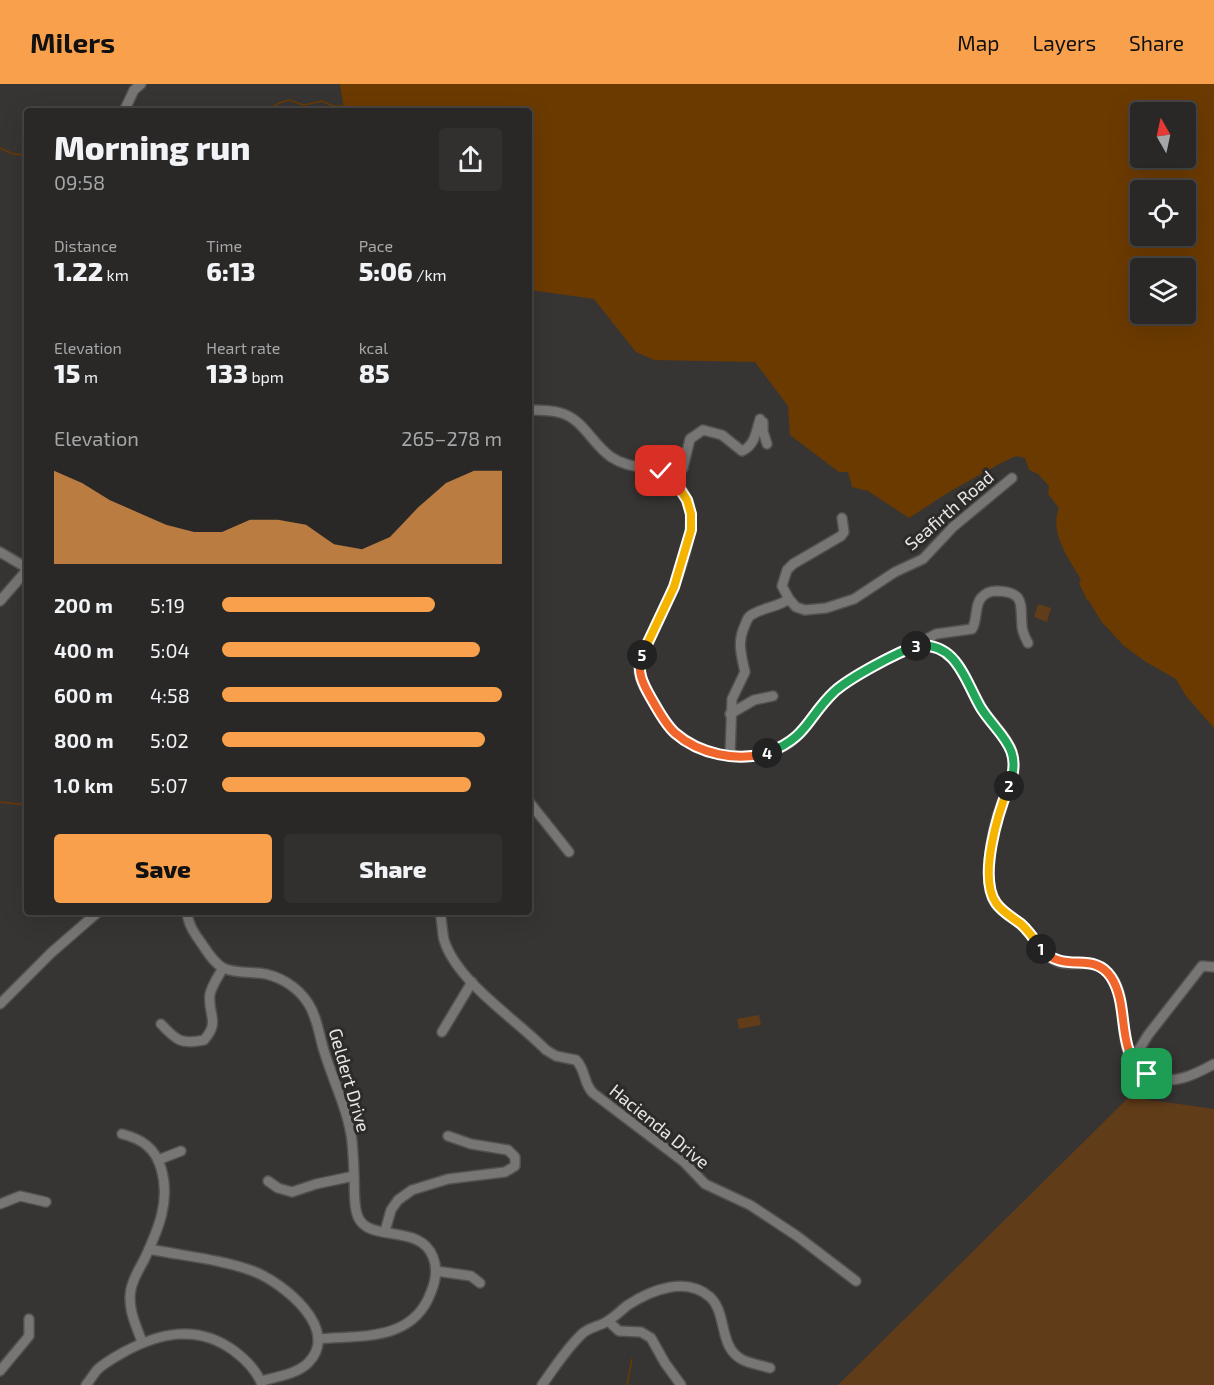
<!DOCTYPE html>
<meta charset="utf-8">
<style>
:root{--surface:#292826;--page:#31302e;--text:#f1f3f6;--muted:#a5a6a7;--line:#454443;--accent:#f8a04b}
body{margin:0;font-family:"Exo 2",sans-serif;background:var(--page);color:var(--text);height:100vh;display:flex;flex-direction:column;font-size:22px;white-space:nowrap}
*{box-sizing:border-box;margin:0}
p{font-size:20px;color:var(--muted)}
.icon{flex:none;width:33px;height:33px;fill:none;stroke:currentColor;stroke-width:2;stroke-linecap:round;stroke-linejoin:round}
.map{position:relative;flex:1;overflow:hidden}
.details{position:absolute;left:24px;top:24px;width:508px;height:807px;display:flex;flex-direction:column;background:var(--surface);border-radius:6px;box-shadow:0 6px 24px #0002,0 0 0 2px var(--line)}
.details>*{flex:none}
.needle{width:39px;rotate:351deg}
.buttons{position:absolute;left:1130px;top:18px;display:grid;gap:12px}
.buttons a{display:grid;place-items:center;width:66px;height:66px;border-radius:6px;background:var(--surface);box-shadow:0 6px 24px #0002,0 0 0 2px var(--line);font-size:30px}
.pin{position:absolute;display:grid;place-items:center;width:51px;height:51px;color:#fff;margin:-26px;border-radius:12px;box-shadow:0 3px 9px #0006}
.km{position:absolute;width:30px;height:30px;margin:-15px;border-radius:50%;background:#222;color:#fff;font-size:16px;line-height:30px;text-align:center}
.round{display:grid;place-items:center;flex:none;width:63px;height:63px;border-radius:6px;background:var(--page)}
.headline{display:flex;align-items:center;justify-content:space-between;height:102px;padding:0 30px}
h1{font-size:33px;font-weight:800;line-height:45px}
.stats{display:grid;grid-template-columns:repeat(3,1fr);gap:9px;height:102px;padding:6px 30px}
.stats div{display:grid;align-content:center}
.stats b{font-size:26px;font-weight:800}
.stats small{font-size:16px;font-weight:400}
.stats p{font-size:16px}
.chart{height:168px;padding:12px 30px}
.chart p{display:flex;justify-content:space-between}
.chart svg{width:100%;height:108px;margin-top:6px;fill:var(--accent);opacity:.7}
.cta{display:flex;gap:12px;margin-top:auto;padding:12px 30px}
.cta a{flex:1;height:69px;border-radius:6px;background:var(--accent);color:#111;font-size:24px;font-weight:800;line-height:69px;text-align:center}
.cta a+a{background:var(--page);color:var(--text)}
ul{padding:0 30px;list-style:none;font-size:20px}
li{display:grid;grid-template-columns:96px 72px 1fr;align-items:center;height:45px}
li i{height:15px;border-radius:8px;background:var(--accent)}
header{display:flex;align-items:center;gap:36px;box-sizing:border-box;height:84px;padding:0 30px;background:var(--accent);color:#111}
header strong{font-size:28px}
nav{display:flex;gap:33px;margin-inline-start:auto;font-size:21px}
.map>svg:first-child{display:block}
.green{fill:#613c19}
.water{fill:#6b3a00;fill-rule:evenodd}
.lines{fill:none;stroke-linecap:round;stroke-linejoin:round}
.stream{stroke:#6b3a00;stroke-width:1.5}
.minor-casing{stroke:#53514f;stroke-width:12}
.minor{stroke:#777675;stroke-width:9}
.split-1-casing{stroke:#fff;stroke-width:12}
.split-2-casing{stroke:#fff;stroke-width:12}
.split-3-casing{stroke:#fff;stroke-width:12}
.split-4-casing{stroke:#fff;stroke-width:12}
.split-5-casing{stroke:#fff;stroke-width:12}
.split-6-casing{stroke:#fff;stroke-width:12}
.split-1{stroke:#f0652b;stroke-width:8}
.split-2{stroke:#f5b400;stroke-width:8}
.split-3{stroke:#22a559;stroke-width:8}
.split-4{stroke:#22a559;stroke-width:8}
.split-5{stroke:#f0652b;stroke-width:8}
.split-6{stroke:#f5b400;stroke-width:8}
.labels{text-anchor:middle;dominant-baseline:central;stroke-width:6;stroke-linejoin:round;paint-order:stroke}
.street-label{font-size:18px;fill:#e7e6e5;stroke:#2d2b29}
</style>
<header>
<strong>Milers</strong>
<nav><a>Map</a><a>Layers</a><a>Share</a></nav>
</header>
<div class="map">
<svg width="1214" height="1301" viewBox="0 0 1214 1301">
<rect width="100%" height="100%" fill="#373533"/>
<g class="green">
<polygon points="1038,520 1051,524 1047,538 1034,533"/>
<polygon points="759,931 761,941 739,945 737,935"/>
<polygon points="1129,1013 1214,1025 1214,1301 838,1301"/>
</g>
<path class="water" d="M340,0H1214V644L1186,612L1176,595L1146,578L1123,561L1101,537L1089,517L1087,516L1079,499L1081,495C1069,475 1049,448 1059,424L1048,410L1049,402L1038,390L1029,386L1025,374L1016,372L1001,379L949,408L909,434L868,407L852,403L848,388H839L790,351L788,322L755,278L654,276L636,268L594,215L530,206V27H344ZM1140,28H1185V74H1140ZM1140,106H1185V152H1140ZM1185,184V230H1140V184Z"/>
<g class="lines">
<g class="stream">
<polyline points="266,27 279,19 289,16 304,21 322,17 333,22 344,22"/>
<polyline points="0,64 13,70 27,71"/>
<polyline points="0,718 27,721"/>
<polyline points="627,1301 632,1275"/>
</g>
<defs>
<g id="minor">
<polyline points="124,27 134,6 141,0"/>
<path d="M530,326C540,326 551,326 561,329C583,335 593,361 611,373C641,393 669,370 688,419C700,451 668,518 653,548C648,559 639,572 639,585C640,599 649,611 656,622C664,636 672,648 685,656C707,669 733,677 759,671C804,661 805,636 833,609C851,592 893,571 916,562C959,556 966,602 985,629C996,645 1013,658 1014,679C1015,695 1006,708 1001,722C993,743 984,790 992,812C997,827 1013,832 1024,843C1035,854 1043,873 1059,878C1073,883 1089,875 1103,884C1138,910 1107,973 1150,992C1173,1002 1194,991 1214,980"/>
<polyline points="763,338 763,347 767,360"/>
<path d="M683,384L690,355L703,346L722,351L742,367C755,361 756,348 760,335"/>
<polyline points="0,468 27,484"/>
<polyline points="789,515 782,502 787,486 793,480 841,452 844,448 842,434"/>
<polyline points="0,517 27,486"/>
<path d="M917,560L936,550L972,545C978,535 974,523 981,514C985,509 991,507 997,507C1026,508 1020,521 1022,542C1022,548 1025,553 1028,559"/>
<polyline points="730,630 754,616 773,612"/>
<path d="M730,672L732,615L745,588C741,570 737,558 745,541C747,536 748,532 753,530C765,523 778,523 789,515L796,523L805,526L826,524L854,515L895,488L923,475L953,443L1012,394"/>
<polyline points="530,719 569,768"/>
<path d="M187,828C188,841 195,850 202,860C208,869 214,879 223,884C234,889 248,888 259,889C278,891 297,902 308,919C318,934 319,953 325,970C334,999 348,1026 352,1057C353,1069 354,1081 354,1093C355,1106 353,1121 358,1133C369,1159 420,1139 433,1173C438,1185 436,1196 431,1208C413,1258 361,1251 318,1255"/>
<path d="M440,828C442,837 442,847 444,856C457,898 516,935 546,966L556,972L576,976C586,986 583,999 593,1009L684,1078L705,1100L750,1121L797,1152L856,1197"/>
<polyline points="0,920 51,869 98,828"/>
<path d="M161,940C176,956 181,961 204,956C221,937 207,930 210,910C212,901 219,891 223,884"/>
<polyline points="442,948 472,898"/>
<polyline points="1132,977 1148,951 1202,882 1214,883"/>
<path d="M122,1050C142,1055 155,1064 161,1084C171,1117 158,1146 144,1176C139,1185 133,1195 131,1205C127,1224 136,1241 142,1258"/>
<polyline points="158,1076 181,1067"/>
<polyline points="268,1097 278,1104 292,1108 316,1100 354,1092"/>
<polyline points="0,1120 20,1112 46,1118"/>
<polyline points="385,1147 391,1126 398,1116 412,1106 448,1095 505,1088 515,1082 515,1073 508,1066 471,1060 448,1052"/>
<path d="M149,1165C183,1172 220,1175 253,1187C282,1198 342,1245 308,1279C297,1290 276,1293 261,1297"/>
<polyline points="436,1187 471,1192 480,1199"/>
<polyline points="608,1237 619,1247 641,1248 651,1254 665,1279 681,1301"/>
<polyline points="0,1287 29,1252 29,1235"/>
<path d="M86,1301C90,1296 93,1291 97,1286C104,1279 115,1273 124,1268C159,1249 197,1240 233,1266C245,1275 257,1286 262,1301"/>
<path d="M542,1301C555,1283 566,1265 582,1250C589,1243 598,1243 606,1238C614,1234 621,1226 628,1221C651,1206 686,1192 710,1213C728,1230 718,1264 743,1276C751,1280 761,1281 770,1284"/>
</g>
</defs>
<use href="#minor" class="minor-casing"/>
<use href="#minor" class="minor"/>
</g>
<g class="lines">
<defs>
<path id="split-1" d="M1041,865C1065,891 1093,866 1111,893C1131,923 1114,969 1147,990"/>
<path id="split-2" d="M1009,702C998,729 978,793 996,819C1002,828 1012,833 1021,840C1029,847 1035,856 1041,865"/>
<path id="split-3" d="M916,562C957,557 965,597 981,624C999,652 1024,664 1009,702"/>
<path id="split-4" d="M767,669C808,654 807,633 835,607C851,593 896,569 916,562"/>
<path id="split-5" d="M642,571C636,587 643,600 651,614C658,626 665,640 675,649C699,670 737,678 767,669"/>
<polyline id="split-6" points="642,571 674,503 691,446 691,430 687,416 674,396 661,387"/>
</defs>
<use href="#split-1" class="split-1-casing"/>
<use href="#split-2" class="split-2-casing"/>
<use href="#split-3" class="split-3-casing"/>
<use href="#split-4" class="split-4-casing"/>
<use href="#split-5" class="split-5-casing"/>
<use href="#split-6" class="split-6-casing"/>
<use href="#split-1" class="split-1"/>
<use href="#split-2" class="split-2"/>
<use href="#split-3" class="split-3"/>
<use href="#split-4" class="split-4"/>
<use href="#split-5" class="split-5"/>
<use href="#split-6" class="split-6"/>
</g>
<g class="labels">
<g class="street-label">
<text transform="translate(949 426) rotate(-41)">Seafirth Road</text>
<text transform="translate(350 996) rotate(74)">Geldert Drive</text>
<text transform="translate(660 1042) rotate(39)">Hacienda Drive</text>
</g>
</g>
</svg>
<div class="buttons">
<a><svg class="needle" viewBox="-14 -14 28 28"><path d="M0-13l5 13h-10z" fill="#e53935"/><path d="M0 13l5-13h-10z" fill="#a5a6a7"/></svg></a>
<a><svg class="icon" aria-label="locate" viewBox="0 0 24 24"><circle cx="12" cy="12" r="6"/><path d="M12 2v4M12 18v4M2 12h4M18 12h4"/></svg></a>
<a><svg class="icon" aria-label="layers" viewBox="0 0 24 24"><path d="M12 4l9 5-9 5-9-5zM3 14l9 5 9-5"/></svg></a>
</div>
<div class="pin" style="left:1147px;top:990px;background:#1e9e55"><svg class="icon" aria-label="arrive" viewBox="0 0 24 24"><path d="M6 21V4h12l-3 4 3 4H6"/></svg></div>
<div class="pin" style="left:661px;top:387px;background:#d93025"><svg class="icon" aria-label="check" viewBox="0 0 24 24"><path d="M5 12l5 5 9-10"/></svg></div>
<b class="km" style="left:1041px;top:865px">1</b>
<b class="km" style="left:1009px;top:702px">2</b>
<b class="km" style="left:916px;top:562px">3</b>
<b class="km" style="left:767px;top:669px">4</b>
<b class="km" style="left:642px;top:571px">5</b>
<section class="details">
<div class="headline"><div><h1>Morning run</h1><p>09:58</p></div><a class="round"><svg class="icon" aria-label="share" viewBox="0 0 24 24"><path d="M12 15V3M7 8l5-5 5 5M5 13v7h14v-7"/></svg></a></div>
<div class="stats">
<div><p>Distance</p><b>1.22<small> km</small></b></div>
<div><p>Time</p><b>6:13</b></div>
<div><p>Pace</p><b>5:06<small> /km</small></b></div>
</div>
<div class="stats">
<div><p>Elevation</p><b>15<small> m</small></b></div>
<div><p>Heart rate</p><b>133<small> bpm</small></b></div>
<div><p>kcal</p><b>85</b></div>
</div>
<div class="chart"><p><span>Elevation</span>265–278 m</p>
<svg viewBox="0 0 160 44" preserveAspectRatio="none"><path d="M0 44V6L10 11L20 18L30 23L40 28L50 31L60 31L70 26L80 26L90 28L100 36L110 38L120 33L130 21L140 11L150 6L160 6V44z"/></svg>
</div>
<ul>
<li><b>200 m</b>5:19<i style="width:76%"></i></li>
<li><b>400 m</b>5:04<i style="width:92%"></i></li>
<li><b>600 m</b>4:58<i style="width:100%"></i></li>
<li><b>800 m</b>5:02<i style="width:94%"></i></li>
<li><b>1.0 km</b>5:07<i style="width:89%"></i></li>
</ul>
<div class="cta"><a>Save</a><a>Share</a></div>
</section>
</div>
